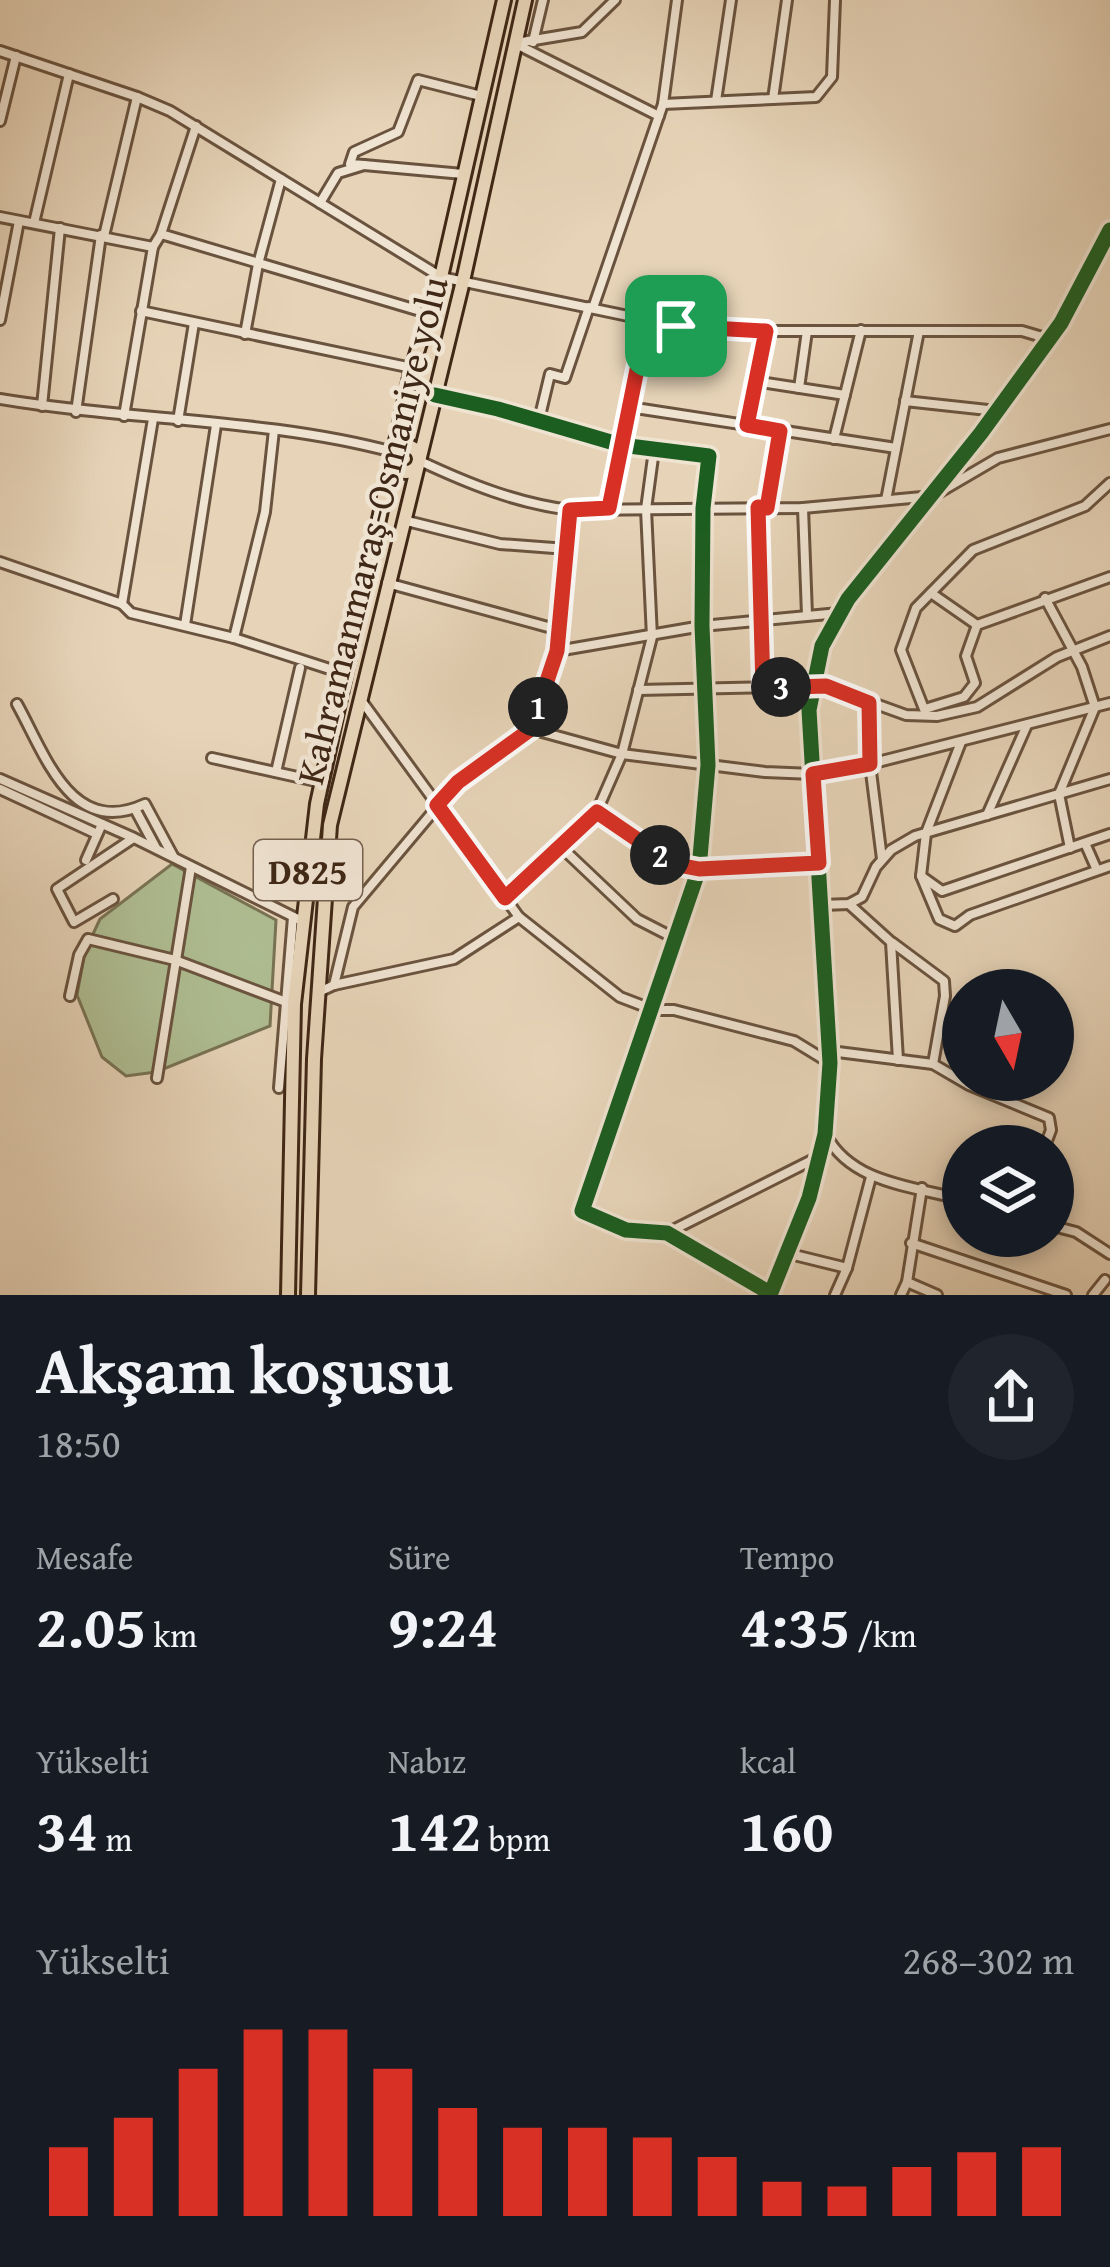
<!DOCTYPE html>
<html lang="tr">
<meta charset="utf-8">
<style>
:root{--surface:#171b24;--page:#20242c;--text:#f1f3f6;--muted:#9ea1a6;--accent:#d93025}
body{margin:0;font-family:"Gentium Book Plus",serif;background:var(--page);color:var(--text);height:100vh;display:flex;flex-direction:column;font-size:45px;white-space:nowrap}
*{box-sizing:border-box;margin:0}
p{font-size:39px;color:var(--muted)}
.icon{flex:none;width:66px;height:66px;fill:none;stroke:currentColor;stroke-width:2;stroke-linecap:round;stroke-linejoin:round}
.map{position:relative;height:1295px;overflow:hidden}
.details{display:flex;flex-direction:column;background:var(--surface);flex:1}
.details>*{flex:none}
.needle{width:78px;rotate:171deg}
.controls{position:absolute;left:942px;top:969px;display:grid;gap:24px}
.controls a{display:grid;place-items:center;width:132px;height:132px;border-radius:50%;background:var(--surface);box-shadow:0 6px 18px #0003;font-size:60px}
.pin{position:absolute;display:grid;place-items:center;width:102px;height:102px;color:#fff;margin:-51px;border-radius:24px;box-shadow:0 6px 18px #0006}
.km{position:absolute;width:60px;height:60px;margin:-30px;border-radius:50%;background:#222;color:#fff;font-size:33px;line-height:60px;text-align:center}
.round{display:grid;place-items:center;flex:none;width:126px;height:126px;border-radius:63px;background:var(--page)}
.overview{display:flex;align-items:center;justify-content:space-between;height:204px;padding:0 36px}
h1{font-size:66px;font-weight:700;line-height:90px}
.stats{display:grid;grid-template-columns:repeat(3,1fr);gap:18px;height:204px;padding:12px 36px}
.stats div{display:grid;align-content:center}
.stats b{font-size:60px;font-weight:700}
.stats small{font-size:33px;font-weight:400}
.stats p{font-size:33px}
.chart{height:336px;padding:24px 36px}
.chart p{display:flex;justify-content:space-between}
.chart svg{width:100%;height:216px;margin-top:12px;stroke:var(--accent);stroke-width:6}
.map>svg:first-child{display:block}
.green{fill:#afbe93;stroke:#787354;stroke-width:3}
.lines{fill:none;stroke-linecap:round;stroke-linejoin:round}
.minor-casing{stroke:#6a533e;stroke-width:14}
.highway-casing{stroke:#402816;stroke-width:18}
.minor{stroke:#efe3d1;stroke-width:8}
.highway{stroke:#e7d4b8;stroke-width:12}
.cycleway-casing{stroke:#efe3d1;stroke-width:22}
.cycleway{stroke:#1b5e20;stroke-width:15}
.route-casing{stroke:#fff;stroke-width:24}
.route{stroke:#d93025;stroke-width:15}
.labels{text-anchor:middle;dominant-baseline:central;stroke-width:9;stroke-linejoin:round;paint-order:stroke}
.shield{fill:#efe3d1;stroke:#74604e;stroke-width:3}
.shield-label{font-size:36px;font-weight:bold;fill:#402816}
.street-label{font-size:39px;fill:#402816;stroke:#efe3d1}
</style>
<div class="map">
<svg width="1110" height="1295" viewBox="0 0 1110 1295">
<rect width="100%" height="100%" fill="#e7d4b8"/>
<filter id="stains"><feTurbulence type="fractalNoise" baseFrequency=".00167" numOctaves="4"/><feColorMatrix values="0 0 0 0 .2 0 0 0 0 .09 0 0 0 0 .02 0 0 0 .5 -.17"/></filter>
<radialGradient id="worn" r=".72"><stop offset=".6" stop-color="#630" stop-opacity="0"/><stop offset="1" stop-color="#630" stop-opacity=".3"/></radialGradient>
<polygon class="green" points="172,864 276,920 270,1026 156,1072 126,1076 102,1057 77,995 85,951 100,919"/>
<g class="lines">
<defs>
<g id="minor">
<polyline points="533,42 543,0"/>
<polyline points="516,43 582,32 615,0"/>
<polyline points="516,44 659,116"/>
<polyline points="0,51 137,97 170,111 441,277 676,326 765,331 1022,331 1049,339"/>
<polyline points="773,99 787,0"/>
<polyline points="716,101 731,0"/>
<polyline points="663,104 816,97 832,77 835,0"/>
<polyline points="0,121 16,56"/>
<polyline points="364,165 463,174"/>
<polyline points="320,203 338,173 364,165 350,164 354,152 398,132 418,80 481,96"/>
<polyline points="0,217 153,247"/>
<polyline points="34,223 69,74"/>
<polyline points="161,234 417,310"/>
<polyline points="104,236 137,97"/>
<polyline points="593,308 663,104 677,0"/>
<polyline points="141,311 412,368"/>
<polyline points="0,320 19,221"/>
<polyline points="245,334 258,264 281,179"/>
<polyline points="754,381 845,395"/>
<polyline points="799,388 807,331"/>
<polyline points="435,395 498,409 621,445 709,456 703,508 702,626 708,765 699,869 582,1211 626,1230 667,1233 770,1293"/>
<path d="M0,399C130,421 266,418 393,452"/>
<polyline points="905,401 997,411"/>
<polyline points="42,406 60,228"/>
<polyline points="629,407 896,448"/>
<polyline points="76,412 101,235"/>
<polyline points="124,416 153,247 161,234 196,126"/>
<polyline points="539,420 550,374 565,378 589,307"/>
<polyline points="178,421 194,323"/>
<polyline points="747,425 765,331"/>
<polyline points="834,439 861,330"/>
<path d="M420,461C469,484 516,503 570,510L803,508L933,496L998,458L1110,429"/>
<polyline points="886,500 919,331"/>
<polyline points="758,507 763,688"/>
<polyline points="767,507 780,431"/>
<polyline points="609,508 647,319"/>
<polyline points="803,508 807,615"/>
<polyline points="403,520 500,544 567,549"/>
<polyline points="0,562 122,604 131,613 234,638 345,674"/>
<polyline points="387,583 559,630"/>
<polyline points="931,593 977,625"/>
<polyline points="1045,598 1082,667 1095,707 1059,794 1070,848"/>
<polyline points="122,604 153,419"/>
<polyline points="185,625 216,425"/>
<polyline points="234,638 265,512 274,430"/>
<polyline points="557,651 702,626 839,613"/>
<polyline points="638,690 826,686 906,715 937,716 977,707 1057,657 1110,636"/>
<polyline points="361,700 519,917 620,997 654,1010 674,1010 794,1041 830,1063"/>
<polyline points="869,703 870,764 882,859"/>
<path d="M17,704C46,756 71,838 145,804L173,856"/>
<polyline points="924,709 901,650 916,608 973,550 1085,506 1110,483"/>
<polyline points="925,709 964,697 975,683 966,656 977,625 1110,577"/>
<polyline points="531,729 622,754 765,772 813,774 870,764 1110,703"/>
<polyline points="961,742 926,833 921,876 942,891 1110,834"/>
<polyline points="212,758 320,782"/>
<polyline points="276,772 300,668"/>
<polyline points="0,779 134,838 302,921"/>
<polyline points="0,789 97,834"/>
<polyline points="135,809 156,848"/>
<polyline points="597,811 673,864 699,869 819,863"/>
<polyline points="987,815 1027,725"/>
<polyline points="1085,843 1096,868"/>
<polyline points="560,846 637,919 676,939"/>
<polyline points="86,860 102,824"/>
<polyline points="921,876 939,919 955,926 970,915 1110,866"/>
<polyline points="505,898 597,811 622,754 652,637 646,509 654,450"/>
<polyline points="113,899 74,922 57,889 132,839"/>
<polyline points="849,904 891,942 898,1060"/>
<polyline points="822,905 849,904 862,897 876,867 891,850 915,836 1110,779"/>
<polyline points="893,943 944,981 945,996 933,1064"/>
<polyline points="334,985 353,907 458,782 531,729 557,651 570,510"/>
<polyline points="319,992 334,985 454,959 519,917"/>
<polyline points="70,996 79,955 88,939 175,960 286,1002"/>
<polyline points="830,1051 933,1064 969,1085 1049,1118 1051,1130 1045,1146"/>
<polyline points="157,1078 191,867"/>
<polyline points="279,1088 293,917"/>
<path d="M826,1135C852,1184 914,1186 963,1200"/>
<polyline points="1053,1226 1076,1232 1110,1254"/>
<polyline points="667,1233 818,1157"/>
<polyline points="911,1243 1066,1295"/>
<polyline points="786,1253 847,1268"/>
<polyline points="907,1282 937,1295"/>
<polyline points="770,1295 809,1198 825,1134 830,1063 809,710 822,646 848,599 981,433 1061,323 1110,230"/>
<polyline points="835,1295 847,1268 871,1177"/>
<polyline points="901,1295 907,1282 922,1188"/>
<polyline points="1093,1295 1105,1280"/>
</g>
<g id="highway">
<circle cx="406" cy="459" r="13"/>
<polyline points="288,1295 294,1004 317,804 412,368 441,277 504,0"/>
<polyline points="308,1295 314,1059 330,825 463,281 525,0"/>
</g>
</defs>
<use href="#minor" class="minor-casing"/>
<use href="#highway" class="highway-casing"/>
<use href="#minor" class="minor"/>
<use href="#highway" class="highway"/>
<defs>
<g id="cycleway">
<polyline points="435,395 498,409 621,445 709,456 703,508 702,626 708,765 699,869 582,1211 626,1230 667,1233 770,1293"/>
<polyline points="770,1295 809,1198 825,1134 830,1063 809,710 822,646 848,599 981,433 1061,323 1110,230"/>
</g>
</defs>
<use href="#cycleway" class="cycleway-casing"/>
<use href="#cycleway" class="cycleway"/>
</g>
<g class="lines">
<defs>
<polygon id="route" points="647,320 676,326 766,331 747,425 780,431 767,508 758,507 763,688 826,686 869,703 870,764 813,774 819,863 699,869 673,864 597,812 505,898 437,805 458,782 531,729 557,651 570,510 609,508"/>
</defs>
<use href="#route" class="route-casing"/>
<use href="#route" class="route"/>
</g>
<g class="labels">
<rect class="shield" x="254" y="840" width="108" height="60" rx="9"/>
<g class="shield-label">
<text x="308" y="870">D825</text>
</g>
<g class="street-label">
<text transform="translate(371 530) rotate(-76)">Kahramanmaraş-Osmaniye yolu</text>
</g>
</g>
<rect width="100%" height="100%" filter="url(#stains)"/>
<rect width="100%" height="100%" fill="url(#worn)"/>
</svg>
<div class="controls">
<a><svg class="needle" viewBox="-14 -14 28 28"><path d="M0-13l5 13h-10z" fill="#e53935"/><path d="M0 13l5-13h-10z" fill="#9ea1a6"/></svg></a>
<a><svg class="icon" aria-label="layers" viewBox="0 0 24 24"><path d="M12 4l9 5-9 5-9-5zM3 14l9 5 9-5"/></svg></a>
</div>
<div class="pin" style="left:676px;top:326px;background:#1e9e55"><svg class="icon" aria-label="arrive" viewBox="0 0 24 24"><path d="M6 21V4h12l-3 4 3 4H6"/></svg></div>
<b class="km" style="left:538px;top:707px">1</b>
<b class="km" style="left:660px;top:855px">2</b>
<b class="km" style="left:781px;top:687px">3</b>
</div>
<section class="details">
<div class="overview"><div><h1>Akşam koşusu</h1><p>18:50</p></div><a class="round"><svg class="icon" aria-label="share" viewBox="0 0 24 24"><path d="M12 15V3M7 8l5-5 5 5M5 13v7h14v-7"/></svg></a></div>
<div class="stats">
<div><p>Mesafe</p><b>2.05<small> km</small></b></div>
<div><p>Süre</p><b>9:24</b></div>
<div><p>Tempo</p><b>4:35<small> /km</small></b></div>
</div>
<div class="stats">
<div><p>Yükselti</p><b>34<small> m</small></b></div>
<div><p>Nabız</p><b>142<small> bpm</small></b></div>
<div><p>kcal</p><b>160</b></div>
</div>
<div class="chart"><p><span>Yükselti</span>268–302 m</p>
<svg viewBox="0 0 160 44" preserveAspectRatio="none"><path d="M5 44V30M15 44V24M25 44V14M35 44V6M45 44V6M55 44V14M65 44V22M75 44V26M85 44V26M95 44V28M105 44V32M115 44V37M125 44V38M135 44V34M145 44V31M155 44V30"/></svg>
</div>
</section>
